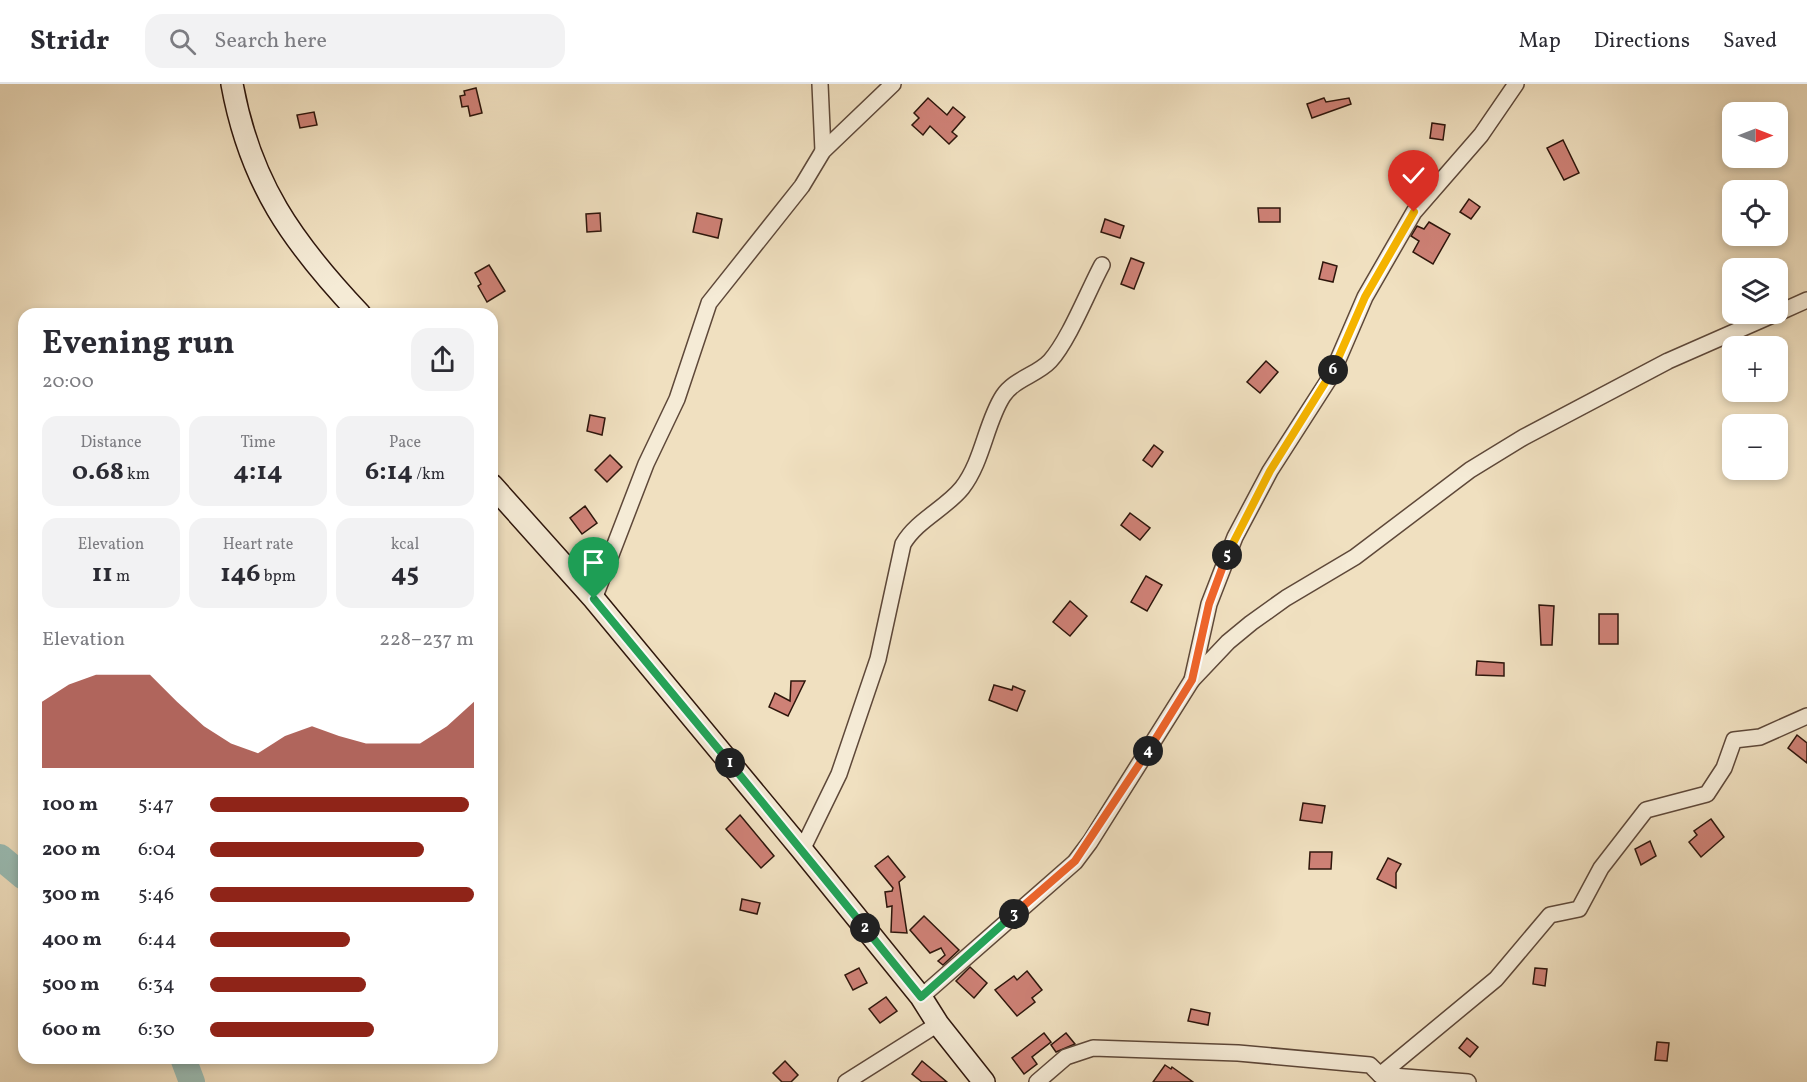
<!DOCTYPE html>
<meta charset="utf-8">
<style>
:root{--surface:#fff;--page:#f2f2f3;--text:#2b2b33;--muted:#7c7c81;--line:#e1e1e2;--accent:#8f2418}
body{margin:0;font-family:Vollkorn,serif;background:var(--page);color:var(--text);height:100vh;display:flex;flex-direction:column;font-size:22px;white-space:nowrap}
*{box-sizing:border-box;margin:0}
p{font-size:20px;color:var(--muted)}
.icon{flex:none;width:33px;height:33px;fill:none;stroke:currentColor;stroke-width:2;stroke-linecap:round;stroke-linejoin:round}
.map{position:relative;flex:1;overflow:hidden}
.panel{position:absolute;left:18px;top:224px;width:480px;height:756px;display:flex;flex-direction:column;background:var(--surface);border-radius:18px;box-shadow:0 3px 9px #0003}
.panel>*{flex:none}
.needle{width:39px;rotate:90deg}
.controls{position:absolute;left:1722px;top:18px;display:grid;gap:12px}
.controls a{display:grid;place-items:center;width:66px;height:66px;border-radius:12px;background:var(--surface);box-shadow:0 3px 9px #0003;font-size:30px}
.pin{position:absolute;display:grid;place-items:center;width:51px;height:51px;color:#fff;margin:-62px -26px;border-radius:50% 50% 50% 0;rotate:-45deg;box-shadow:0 0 6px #0007}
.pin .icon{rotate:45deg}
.km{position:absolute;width:30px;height:30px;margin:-15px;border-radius:50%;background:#222;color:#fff;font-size:16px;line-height:30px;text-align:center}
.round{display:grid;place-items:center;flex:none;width:63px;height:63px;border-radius:18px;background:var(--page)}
.head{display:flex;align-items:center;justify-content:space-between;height:102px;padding:0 24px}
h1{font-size:33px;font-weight:700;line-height:45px}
.metrics{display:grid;grid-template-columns:repeat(3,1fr);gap:9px;height:102px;padding:6px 24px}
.metrics div{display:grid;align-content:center;border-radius:15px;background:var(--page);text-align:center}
.metrics b{font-size:26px;font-weight:700}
.metrics small{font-size:16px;font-weight:400}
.metrics p{font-size:16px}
.chart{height:168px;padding:12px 24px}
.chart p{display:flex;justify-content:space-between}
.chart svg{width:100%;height:108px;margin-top:6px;fill:var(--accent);opacity:.7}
ul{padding:0 24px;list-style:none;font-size:20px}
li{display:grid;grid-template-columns:96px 72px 1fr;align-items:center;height:45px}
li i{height:15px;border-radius:8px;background:var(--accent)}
header{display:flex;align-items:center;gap:36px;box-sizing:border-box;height:84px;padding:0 30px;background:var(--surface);border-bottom:2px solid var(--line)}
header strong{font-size:28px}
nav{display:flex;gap:33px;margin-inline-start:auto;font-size:21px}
.search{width:420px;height:54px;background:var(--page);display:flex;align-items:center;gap:15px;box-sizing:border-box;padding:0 21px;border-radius:18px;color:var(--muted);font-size:22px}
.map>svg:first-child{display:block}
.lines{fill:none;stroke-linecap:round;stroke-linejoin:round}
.river{stroke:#9abdb5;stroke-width:26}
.building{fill:#ce8176;stroke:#2e160c;stroke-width:1.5}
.street-casing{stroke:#5e4839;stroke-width:18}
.secondary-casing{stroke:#2e160c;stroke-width:24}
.street{stroke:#f5ebd6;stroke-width:15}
.secondary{stroke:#f5ebd6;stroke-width:21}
.split-1-casing{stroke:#fff;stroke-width:12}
.split-2-casing{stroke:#fff;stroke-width:12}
.split-3-casing{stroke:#fff;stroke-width:12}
.split-4-casing{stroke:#fff;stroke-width:12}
.split-5-casing{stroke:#fff;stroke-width:12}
.split-6-casing{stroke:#fff;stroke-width:12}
.split-7-casing{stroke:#fff;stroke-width:12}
.split-1{stroke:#22a559;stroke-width:8}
.split-2{stroke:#22a559;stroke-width:8}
.split-3{stroke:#22a559;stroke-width:8}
.split-4{stroke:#f0652b;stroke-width:8}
.split-5{stroke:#f0652b;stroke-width:8}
.split-6{stroke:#f5b400;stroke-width:8}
.split-7{stroke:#f5b400;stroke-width:8}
</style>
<header>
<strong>Stridr</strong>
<div class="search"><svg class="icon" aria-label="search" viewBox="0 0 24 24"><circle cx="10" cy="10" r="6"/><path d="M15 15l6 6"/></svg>Search here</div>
<nav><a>Map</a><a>Directions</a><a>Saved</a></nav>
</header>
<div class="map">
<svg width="1807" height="998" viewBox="0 0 1807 998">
<rect width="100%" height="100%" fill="#f0e0c0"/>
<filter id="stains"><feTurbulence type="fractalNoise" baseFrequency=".00333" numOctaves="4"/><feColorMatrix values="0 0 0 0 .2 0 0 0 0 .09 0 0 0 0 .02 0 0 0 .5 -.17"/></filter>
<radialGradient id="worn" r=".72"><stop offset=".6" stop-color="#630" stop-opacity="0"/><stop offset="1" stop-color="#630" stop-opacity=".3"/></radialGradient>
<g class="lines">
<g class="river">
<polyline points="0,773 24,793"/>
<polyline points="183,974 192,998"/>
</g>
</g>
<g class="building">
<polygon points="476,4 482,29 470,32 468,22 462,23 460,12 465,11 464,7"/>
<polygon points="928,14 947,31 953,23 965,33 952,48 957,52 949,60 930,42 923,51 912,41 919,34 914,29"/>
<polygon points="1324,14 1326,18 1349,14 1351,20 1312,34 1307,20"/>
<polygon points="314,28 317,41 300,44 297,31"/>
<polygon points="1432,39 1445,41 1443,56 1430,54"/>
<polygon points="1563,56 1579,89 1564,96 1547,64"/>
<polygon points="1469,115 1480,123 1471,135 1460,128"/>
<polygon points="1258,124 1280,124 1280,138 1259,138"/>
<polygon points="600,129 601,147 587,148 586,130"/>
<polygon points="697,129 722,135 718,154 693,148"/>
<polygon points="1105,135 1124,142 1120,154 1101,148"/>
<polygon points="1429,138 1450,150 1433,180 1413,168 1419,157 1411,152 1417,142 1424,145"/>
<polygon points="1131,174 1144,179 1134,205 1121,200"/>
<polygon points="1323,178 1337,182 1333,198 1319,195"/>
<polygon points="489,181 505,207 487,218 478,202 481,200 475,189"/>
<polygon points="1266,277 1278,288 1260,309 1247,298"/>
<polygon points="590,331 605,334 602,351 587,347"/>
<polygon points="1154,361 1163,368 1152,383 1143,376"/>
<polygon points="610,371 622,383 607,398 595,386"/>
<polygon points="585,422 597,439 582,450 570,434"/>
<polygon points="1130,429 1150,444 1140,456 1121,441"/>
<polygon points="1146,492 1162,501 1147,527 1131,518"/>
<polygon points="1070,517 1087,532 1070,552 1053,538"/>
<polygon points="1539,521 1554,522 1552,561 1541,561"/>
<rect x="1599" y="530" width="19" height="30"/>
<polygon points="1477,577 1504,579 1504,592 1476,591"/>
<polygon points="791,597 805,597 788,632 769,623 775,609 790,617"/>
<polygon points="994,601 1012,606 1013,602 1025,607 1017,627 989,616"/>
<polygon points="1797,651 1807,659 1807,679 1788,664"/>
<polygon points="1303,719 1325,722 1322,739 1300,736"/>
<polygon points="740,731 774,772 761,784 726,745"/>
<polygon points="1711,735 1724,753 1701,773 1689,758 1697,751 1694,747"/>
<polygon points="1650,757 1656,772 1641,781 1635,765"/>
<polygon points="1310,768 1332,768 1331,785 1309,785"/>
<polygon points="888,772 905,793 899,798 907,849 891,848 892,822 887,823 885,808 892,807 893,804 875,782"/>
<polygon points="1388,774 1401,780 1396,789 1396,804 1377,795"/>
<polygon points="742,815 760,819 757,830 740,826"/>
<polygon points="924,832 959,866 943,881 938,877 945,871 941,864 930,869 910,846"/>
<polygon points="970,883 987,899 974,914 956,897"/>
<polygon points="859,884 867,899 853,906 845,891"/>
<polygon points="1535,884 1547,885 1545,902 1533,900"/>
<polygon points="1027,887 1042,906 1032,914 1035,918 1017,932 995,906 1014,892 1017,896"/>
<polygon points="886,913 897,927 880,939 869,925"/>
<polygon points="1191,925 1210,929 1208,941 1188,937"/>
<polygon points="1044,949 1051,958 1032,973 1037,980 1024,990 1012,974"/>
<polygon points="1066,949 1075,960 1056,968 1051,961"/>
<polygon points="1467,954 1478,963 1470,973 1459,964"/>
<polygon points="1657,958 1669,959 1667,977 1655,976"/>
<polygon points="785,977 798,991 791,998 782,998 773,989"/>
<polygon points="922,977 947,998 922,998 912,990"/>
<polygon points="1165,981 1171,985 1172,983 1193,998 1153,998"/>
</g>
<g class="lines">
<defs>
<g id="street">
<polyline points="820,0 823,67"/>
<polyline points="1778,229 1807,216"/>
<polyline points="594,515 646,380 677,315 709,219 802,102 823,67 893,0"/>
<polyline points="1192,596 1228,558 1251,539 1286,514 1355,473 1470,386 1524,353 1668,277 1775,230"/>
<path d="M802,766L839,690L878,575L903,460C917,436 945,425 962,404C983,377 986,338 1003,312C1014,295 1037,291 1050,277C1069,256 1088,207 1102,181"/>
<polyline points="921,913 1075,778 1090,758 1192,596 1209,520 1235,453 1270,387 1331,292 1365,213 1414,128 1481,51 1516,0"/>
<polyline points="1380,991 1468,998"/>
<polyline points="846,998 938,940"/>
<polyline points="1037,998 1066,973 1093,964 1238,969 1370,981 1380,991 1496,895 1550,831 1579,825 1601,784 1646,726 1707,710 1724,684 1734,656 1760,653 1807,632"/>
</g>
<g id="secondary">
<path d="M232,0C250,99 292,158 360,230"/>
<polyline points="492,401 594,515 802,766 921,913 938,940 984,998"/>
</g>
</defs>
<use href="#street" class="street-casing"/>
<use href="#secondary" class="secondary-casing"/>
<use href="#street" class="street"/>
<use href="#secondary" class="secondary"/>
</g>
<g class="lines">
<defs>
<polyline id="split-1" points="594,515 730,679"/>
<polyline id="split-2" points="730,679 865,844"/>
<polyline id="split-3" points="865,844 921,913 1014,830"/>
<polyline id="split-4" points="1014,830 1075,777 1148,667"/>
<polyline id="split-5" points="1148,667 1192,596 1209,520 1227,471"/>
<polyline id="split-6" points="1227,471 1270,387 1333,286"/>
<polyline id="split-7" points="1333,286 1365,213 1414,128"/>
</defs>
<use href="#split-1" class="split-1-casing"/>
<use href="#split-2" class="split-2-casing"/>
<use href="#split-3" class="split-3-casing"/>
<use href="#split-4" class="split-4-casing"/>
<use href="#split-5" class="split-5-casing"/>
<use href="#split-6" class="split-6-casing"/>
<use href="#split-7" class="split-7-casing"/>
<use href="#split-1" class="split-1"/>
<use href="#split-2" class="split-2"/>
<use href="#split-3" class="split-3"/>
<use href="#split-4" class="split-4"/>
<use href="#split-5" class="split-5"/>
<use href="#split-6" class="split-6"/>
<use href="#split-7" class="split-7"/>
</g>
<rect width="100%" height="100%" filter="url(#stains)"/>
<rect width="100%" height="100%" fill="url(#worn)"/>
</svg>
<div class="controls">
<a><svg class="needle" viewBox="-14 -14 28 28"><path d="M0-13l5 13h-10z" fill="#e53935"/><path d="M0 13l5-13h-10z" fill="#7c7c81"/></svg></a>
<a><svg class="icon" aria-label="locate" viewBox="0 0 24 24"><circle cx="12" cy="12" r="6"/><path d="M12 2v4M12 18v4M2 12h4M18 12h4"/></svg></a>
<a><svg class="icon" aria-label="layers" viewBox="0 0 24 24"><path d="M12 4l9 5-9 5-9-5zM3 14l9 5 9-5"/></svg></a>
<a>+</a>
<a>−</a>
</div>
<div class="pin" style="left:594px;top:515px;background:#1e9e55"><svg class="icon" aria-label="arrive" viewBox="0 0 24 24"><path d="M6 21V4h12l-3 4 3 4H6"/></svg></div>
<div class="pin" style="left:1414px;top:128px;background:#d93025"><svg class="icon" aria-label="check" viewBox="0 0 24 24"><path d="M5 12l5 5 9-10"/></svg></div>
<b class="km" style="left:730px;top:679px">1</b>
<b class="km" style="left:865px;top:844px">2</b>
<b class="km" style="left:1014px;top:830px">3</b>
<b class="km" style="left:1148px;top:667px">4</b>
<b class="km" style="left:1227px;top:471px">5</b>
<b class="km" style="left:1333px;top:286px">6</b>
<section class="panel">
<div class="head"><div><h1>Evening run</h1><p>20:00</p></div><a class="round"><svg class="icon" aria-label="share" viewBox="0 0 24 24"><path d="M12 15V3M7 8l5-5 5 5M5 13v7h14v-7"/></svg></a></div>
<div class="metrics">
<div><p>Distance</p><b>0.68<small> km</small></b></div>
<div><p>Time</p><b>4:14</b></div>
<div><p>Pace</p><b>6:14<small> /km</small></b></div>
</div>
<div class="metrics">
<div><p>Elevation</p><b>11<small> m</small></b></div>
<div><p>Heart rate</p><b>146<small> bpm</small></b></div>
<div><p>kcal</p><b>45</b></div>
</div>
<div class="chart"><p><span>Elevation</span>228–237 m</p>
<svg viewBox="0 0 160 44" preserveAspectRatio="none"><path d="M0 44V17L10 10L20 6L30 6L40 6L50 17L60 27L70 34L80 38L90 31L100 27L110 31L120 34L130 34L140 34L150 27L160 17V44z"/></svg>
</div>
<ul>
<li><b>100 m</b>5:47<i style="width:98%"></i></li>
<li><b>200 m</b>6:04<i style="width:81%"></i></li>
<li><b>300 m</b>5:46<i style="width:100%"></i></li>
<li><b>400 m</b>6:44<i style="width:53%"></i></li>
<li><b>500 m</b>6:34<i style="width:59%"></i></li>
<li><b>600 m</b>6:30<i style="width:62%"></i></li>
</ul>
</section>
</div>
